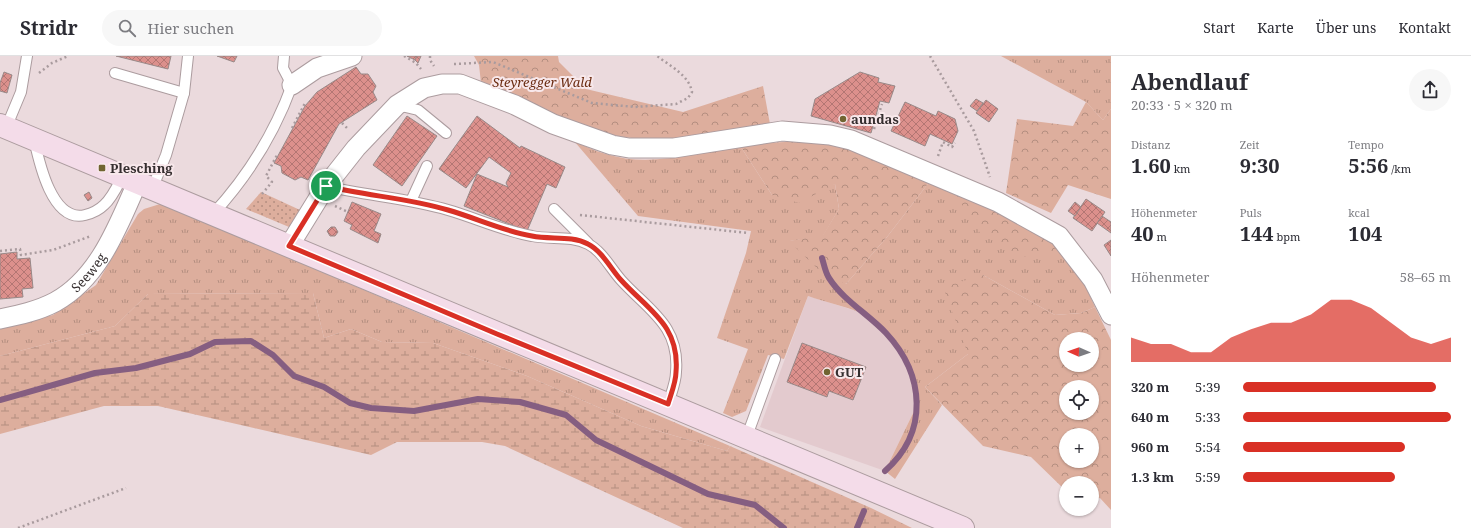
<!DOCTYPE html>
<html lang="de">
<meta charset="utf-8">
<style>
:root{--surface:#fff;--page:#f7f7f7;--text:#2b2b33;--muted:#7c7c81;--line:#e1e1e2;--accent:#d93025}
body{margin:0;font-family:"Noto Serif",serif;background:var(--page);color:var(--text);height:100vh;display:flex;flex-direction:column;font-size:15px;white-space:nowrap}
*{box-sizing:border-box;margin:0}
p{font-size:13px;color:var(--muted)}
.icon{flex:none;width:22px;height:22px;fill:none;stroke:currentColor;stroke-width:2;stroke-linecap:round;stroke-linejoin:round}
.map{position:relative;flex:1;overflow:hidden}
.panel{display:flex;flex-direction:column;background:var(--surface);width:360px}
.panel>*{flex:none}
.needle{width:26px;rotate:272deg}
.fabs{position:absolute;left:1059px;top:276px;display:grid;gap:8px}
.fabs a{display:grid;place-items:center;width:40px;height:40px;border-radius:50%;background:var(--surface);box-shadow:0 1px 3px #0004;font-size:20px}
.pin{position:absolute;display:grid;place-items:center;width:34px;height:34px;color:#fff;margin:-17px;border:2px solid #fff;border-radius:50%;box-shadow:0 1px 4px #0007}
.round{display:grid;place-items:center;flex:none;width:42px;height:42px;border-radius:21px;background:var(--page)}
.summary{display:flex;align-items:center;justify-content:space-between;height:68px;padding:0 20px}
h1{font-size:22px;font-weight:700;line-height:30px}
.stats{display:grid;grid-template-columns:repeat(3,1fr);gap:6px;height:68px;padding:4px 20px}
.stats div{display:grid;align-content:center}
.stats b{font-size:20px;font-weight:700}
.stats small{font-size:11px;font-weight:400}
.stats p{font-size:11px}
.chart{height:112px;padding:8px 20px}
.chart p{display:flex;justify-content:space-between}
.chart svg{width:100%;height:72px;margin-top:4px;fill:var(--accent);opacity:.7}
ul{padding:0 20px;list-style:none;font-size:13px}
li{display:grid;grid-template-columns:64px 48px 1fr;align-items:center;height:30px}
li i{height:10px;border-radius:5px;background:var(--accent)}
header{display:flex;align-items:center;gap:24px;box-sizing:border-box;height:56px;padding:0 20px;background:var(--surface);border-bottom:1px solid var(--line)}
header strong{font-size:19px}
nav{display:flex;gap:22px;margin-inline-start:auto;font-size:14px}
.search{width:280px;height:36px;background:var(--page);display:flex;align-items:center;gap:10px;box-sizing:border-box;padding:0 14px;border-radius:22px;color:var(--muted);font-size:15px}
main{display:flex;flex:1;min-height:0}
.map>svg:first-child{display:block}
.built{fill:#e3cace}
.grass{fill:url(#grass-tufts)}
.forest{fill:url(#forest-crowns);fill-rule:evenodd}
.wetland{fill:url(#wetland-marsh)}
.park{fill:url(#park-dots)}
.lines{fill:none;stroke-linecap:round;stroke-linejoin:round}
.stream{stroke:#855e81;stroke-width:6}
.building{fill:url(#building-cross-hatch);stroke:#988988}
.service-casing{stroke:#ac9c9f;stroke-width:12}
.minor-casing{stroke:#ac9c9f;stroke-width:21}
.secondary-casing{stroke:#ac9c9f;stroke-width:24}
.path{stroke:#a99b9e;stroke-width:2.5;stroke-dasharray:2 3;stroke-linecap:butt}
.service{stroke:#fff;stroke-width:10}
.minor{stroke:#fff;stroke-width:19}
.secondary{stroke:#f4dce9;stroke-width:22}
.route-casing{stroke:#fff;stroke-width:8}
.route{stroke:#d93025;stroke-width:5}
.poi-dot{fill:#706431;stroke:#f8e8eb;stroke-width:1.5}
.labels{text-anchor:middle;dominant-baseline:central;stroke-width:4;stroke-linejoin:round;paint-order:stroke}
.park-label{font-size:13px;font-style:italic;fill:#6b2c11;stroke:#f8e8eb}
.poi-label{font-size:13px;font-weight:bold;fill:#352e2f;stroke:#f8e8eb;text-anchor:start}
.street-label{font-size:13px;fill:#352e2f;stroke:#f8e8eb}
</style>
<header>
<strong>Stridr</strong>
<div class="search"><svg class="icon" aria-label="search" viewBox="0 0 24 24"><circle cx="10" cy="10" r="6"/><path d="M15 15l6 6"/></svg>Hier suchen</div>
<nav><a>Start</a><a>Karte</a><a>Über uns</a><a>Kontakt</a></nav>
</header>
<main>
<div class="map">
<svg width="1111" height="472" viewBox="0 0 1111 472">
<defs>
<pattern id="grass-tufts" width="24" height="20" patternUnits="userSpaceOnUse"><rect width="24" height="20" fill="#ddae9d"/><path d="M3 7l-1-3M5 7V3M7 7l1-3M15 17l-1-3M17 17v-4M19 17l1-3" fill="none" stroke="#b48e80"/></pattern>
<pattern id="forest-crowns" width="20" height="18" patternUnits="userSpaceOnUse"><rect width="20" height="18" fill="#ddae9d"/><path d="M2 6a3 3 0 1 1 6 0M12 15a3 3 0 1 1 6 0" fill="none" stroke="#b48e80"/></pattern>
<pattern id="wetland-marsh" width="20" height="14" patternUnits="userSpaceOnUse"><rect width="20" height="14" fill="#ddae9d"/><path d="M1 5h8M5 5V1M11 12h8M15 12V8" fill="none" stroke="#b48e80"/></pattern>
<pattern id="park-dots" width="8" height="8" patternUnits="userSpaceOnUse"><rect width="8" height="8" fill="#ddae9d"/><path d="M2 2h.1M6 6h.1" fill="none" stroke="#b48e80" stroke-width="1.8" stroke-linecap="round"/></pattern>
<pattern id="building-cross-hatch" width="8" height="8" patternUnits="userSpaceOnUse"><rect width="8" height="8" fill="#dc908c"/><path d="M0 0l8 8M0 8l8-8" fill="none" stroke="#b37673"/></pattern>
</defs>
<rect width="100%" height="100%" fill="#ebdadd"/>
<polygon class="built" points="808,240 863,257 887,279 907,312 917,339 917,349 885,415 760,371"/>
<g class="grass">
<polygon points="1001,0 1111,0 1111,53 1103,64 1086,46"/>
<path d="M574,85C584,90 595,95 606,98C650,112 696,97 739,88L772,139L835,128L839,153L823,180L790,185L846,228L887,181L930,125L954,136L1066,196L1080,218L1095,251L1081,257L1055,259L983,219L968,298L925,331L942,349L895,423L885,415L917,349C917,320 889,268 861,257C845,250 825,246 808,240L784,303L768,299L746,355L732,361L723,357L748,293L717,282L746,197L751,175L638,160Z"/>
<polygon points="160,148 219,172 730,390 727,395 641,370 527,320 433,287 382,286 351,273 324,282 313,237 148,238 115,270 0,300 0,272 53,259 96,229 138,158 144,153"/>
</g>
<g class="forest">
<polygon points="474,0 558,0 559,6 586,33 683,56 763,30 770,68 661,86 617,80 582,71 481,27 479,9"/>
<polygon points="1086,46 1103,64 1111,53 1111,143 1068,129 1051,157 1006,137 1017,63 1073,70"/>
<polygon points="807,85 838,89 930,125 887,181 846,228 826,221 789,185 823,179 839,153 835,128 799,147 772,139 739,88"/>
<polygon points="954,136 1039,175 1066,196 1021,201 980,177"/>
<path d="M983,219L1055,259L1081,257L1095,251L1111,284V454L1100,442L1092,444V427H1066V435L1031,401L983,390L925,331L968,298L943,231ZM1066,283H1092V309H1066ZM1066,331H1092V357H1066ZM1066,379H1092V405H1066Z"/>
</g>
<polygon class="wetland" points="313,237 324,282 351,273 382,286 433,287 527,320 641,370 727,395 730,390 871,452 912,472 683,472 505,390 482,386 397,386 371,399 158,350 104,350 0,378 0,300 115,270 148,238"/>
<polygon class="park" points="261,136 300,154 289,171 246,153"/>
<g class="lines">
<g class="stream">
<path d="M822,202C824,208 825,216 829,222C843,244 868,258 886,277C925,319 929,376 885,415"/>
<polyline points="0,344 95,317 136,312 190,298 215,286 251,285 273,299 294,320 324,331 350,347 371,352 414,355 478,343 520,346 566,359 596,384 708,438 755,449 784,472"/>
<polyline points="857,472 864,455"/>
</g>
</g>
<g class="building">
<polygon points="116,0 171,0 168,13"/>
<polygon points="217,0 237,0 234,6"/>
<polygon points="407,0 417,0 415,4"/>
<polygon points="417,0 421,0 418,7 415,4"/>
<polygon points="356,11 361,18 368,18 376,30 373,36 377,44 339,68 308,124 301,121 295,124 282,117 281,110 274,107 305,50 317,36"/>
<polygon points="4,16 12,19 7,37 0,35 0,27"/>
<polygon points="860,16 879,22 878,26 895,30 889,47 880,45 871,77 811,60 815,43"/>
<polygon points="976,43 983,47 977,55 970,50"/>
<polygon points="986,44 998,53 989,66 976,57"/>
<polygon points="905,46 936,60 938,55 955,63 958,75 952,88 930,78 925,90 891,75"/>
<polygon points="407,60 437,80 402,130 373,109"/>
<polygon points="477,60 520,92 521,90 565,111 556,132 547,128 527,175 464,150 477,118 508,131 506,127 511,117 489,101 466,132 439,113"/>
<polygon points="89,136 92,142 88,145 84,139"/>
<polygon points="1086,143 1105,156 1092,175 1073,162"/>
<polygon points="352,146 381,158 374,175 381,178 378,187 350,173 352,169 344,165"/>
<polygon points="1075,146 1081,151 1075,160 1068,155"/>
<polygon points="1102,160 1111,166 1111,177 1097,167"/>
<polygon points="331,171 335,171 338,176 335,180 330,180 327,175"/>
<polygon points="1111,184 1111,200 1104,189"/>
<polygon points="17,196 17,203 30,202 33,232 22,233 23,241 0,243 0,198"/>
<polygon points="802,287 866,311 853,344 829,335 827,341 787,326"/>
</g>
<g class="lines">
<defs>
<g id="service">
<polyline points="115,17 184,37"/>
<polyline points="397,49 418,54 446,77"/>
<polyline points="6,72 21,36 27,0"/>
<path d="M34,83C39,106 52,167 85,159C93,157 98,155 104,149C112,142 117,131 122,121"/>
<path d="M326,130C367,140 408,142 448,154C476,162 503,175 532,180C550,184 571,179 588,188C602,195 611,213 621,224C648,254 680,269 676,316C676,326 671,338 668,348"/>
<polyline points="152,133 166,99 184,37 188,0"/>
<polyline points="411,145 427,110"/>
<polyline points="554,153 588,187"/>
<path d="M213,158C247,121 275,76 292,29L283,12L284,0"/>
<polyline points="747,380 775,303"/>
</g>
<g id="minor">
<polyline points="292,29 317,12 352,0"/>
<polyline points="289,190 326,130 356,92 397,49 424,32 442,28 460,28 515,49 553,68 612,89 629,92 674,92 782,75 830,79 851,84 998,146 1059,180 1093,224 1111,259"/>
<path id="s1" d="M0,263C19,259 38,255 55,246C99,222 118,170 137,127"/>
</g>
<polyline id="secondary" points="0,69 963,472"/>
</defs>
<use href="#service" class="service-casing"/>
<use href="#minor" class="minor-casing"/>
<use href="#secondary" class="secondary-casing"/>
<g class="path">
<polyline points="404,0 416,7 421,13"/>
<polyline points="430,0 430,4 434,10"/>
<polyline points="930,0 974,75 990,121"/>
<path d="M454,8L493,6L592,47L635,51L676,48L688,42L692,36C689,19 670,10 657,0"/>
<polyline points="39,17 52,7 68,0"/>
<polyline points="342,67 348,73"/>
<polyline points="292,72 305,47"/>
<polyline points="874,73 882,48"/>
<polyline points="938,100 943,86 952,91 955,87"/>
<polyline points="262,138 272,126 266,120 277,99"/>
<polyline points="335,150 348,156"/>
<polyline points="580,159 748,177"/>
<polyline points="0,195 20,193 21,199 53,194 91,180"/>
<polyline points="18,472 126,432"/>
</g>
<use href="#service" class="service"/>
<use href="#minor" class="minor"/>
<use href="#secondary" class="secondary"/>
</g>
<g class="lines">
<defs>
<path id="route" d="M326,130C367,140 408,142 448,154C476,162 503,175 532,180C550,184 571,179 588,188C602,195 611,213 621,224C648,254 680,269 676,316C676,326 671,338 668,348L497,278L289,190Z"/>
</defs>
<use href="#route" class="route-casing"/>
<use href="#route" class="route"/>
</g>
<g class="poi-dot">
<circle cx="843" cy="63" r="4"/>
<rect x="98" y="108" width="8" height="8" rx="2"/>
<circle cx="827" cy="316" r="4"/>
</g>
<g class="labels">
<g class="park-label">
<text x="542" y="26">Steyregger Wald</text>
</g>
<g class="poi-label">
<text x="851" y="63">aundas</text>
<text x="110" y="112">Plesching</text>
<text x="835" y="316">GUT</text>
</g>
<g class="street-label">
<text stroke="none"><textPath href="#s1" startOffset="103">Seeweg</textPath></text>
</g>
</g>
</svg>
<div class="fabs">
<a><svg class="needle" viewBox="-14 -14 28 28"><path d="M0-13l5 13h-10z" fill="#e53935"/><path d="M0 13l5-13h-10z" fill="#7c7c81"/></svg></a>
<a><svg class="icon" aria-label="locate" viewBox="0 0 24 24"><circle cx="12" cy="12" r="6"/><path d="M12 2v4M12 18v4M2 12h4M18 12h4"/></svg></a>
<a>+</a>
<a>−</a>
</div>
<div class="pin" style="left:326px;top:130px;background:#1e9e55"><svg class="icon" aria-label="arrive" viewBox="0 0 24 24"><path d="M6 21V4h12l-3 4 3 4H6"/></svg></div>
</div>
<section class="panel">
<div class="summary"><div><h1>Abendlauf</h1><p>20:33 · 5 × 320 m</p></div><a class="round"><svg class="icon" aria-label="share" viewBox="0 0 24 24"><path d="M12 15V3M7 8l5-5 5 5M5 13v7h14v-7"/></svg></a></div>
<div class="stats">
<div><p>Distanz</p><b>1.60<small> km</small></b></div>
<div><p>Zeit</p><b>9:30</b></div>
<div><p>Tempo</p><b>5:56<small> /km</small></b></div>
</div>
<div class="stats">
<div><p>Höhenmeter</p><b>40<small> m</small></b></div>
<div><p>Puls</p><b>144<small> bpm</small></b></div>
<div><p>kcal</p><b>104</b></div>
</div>
<div class="chart"><p><span>Höhenmeter</span>58–65 m</p>
<svg viewBox="0 0 160 44" preserveAspectRatio="none"><path d="M0 44V29L10 33L20 33L30 38L40 38L50 29L60 24L70 20L80 20L90 15L100 6L110 6L120 11L130 20L140 29L150 33L160 29V44z"/></svg>
</div>
<ul>
<li><b>320 m</b>5:39<i style="width:93%"></i></li>
<li><b>640 m</b>5:33<i style="width:100%"></i></li>
<li><b>960 m</b>5:54<i style="width:78%"></i></li>
<li><b>1.3 km</b>5:59<i style="width:73%"></i></li>
</ul>
</section>
</main>
